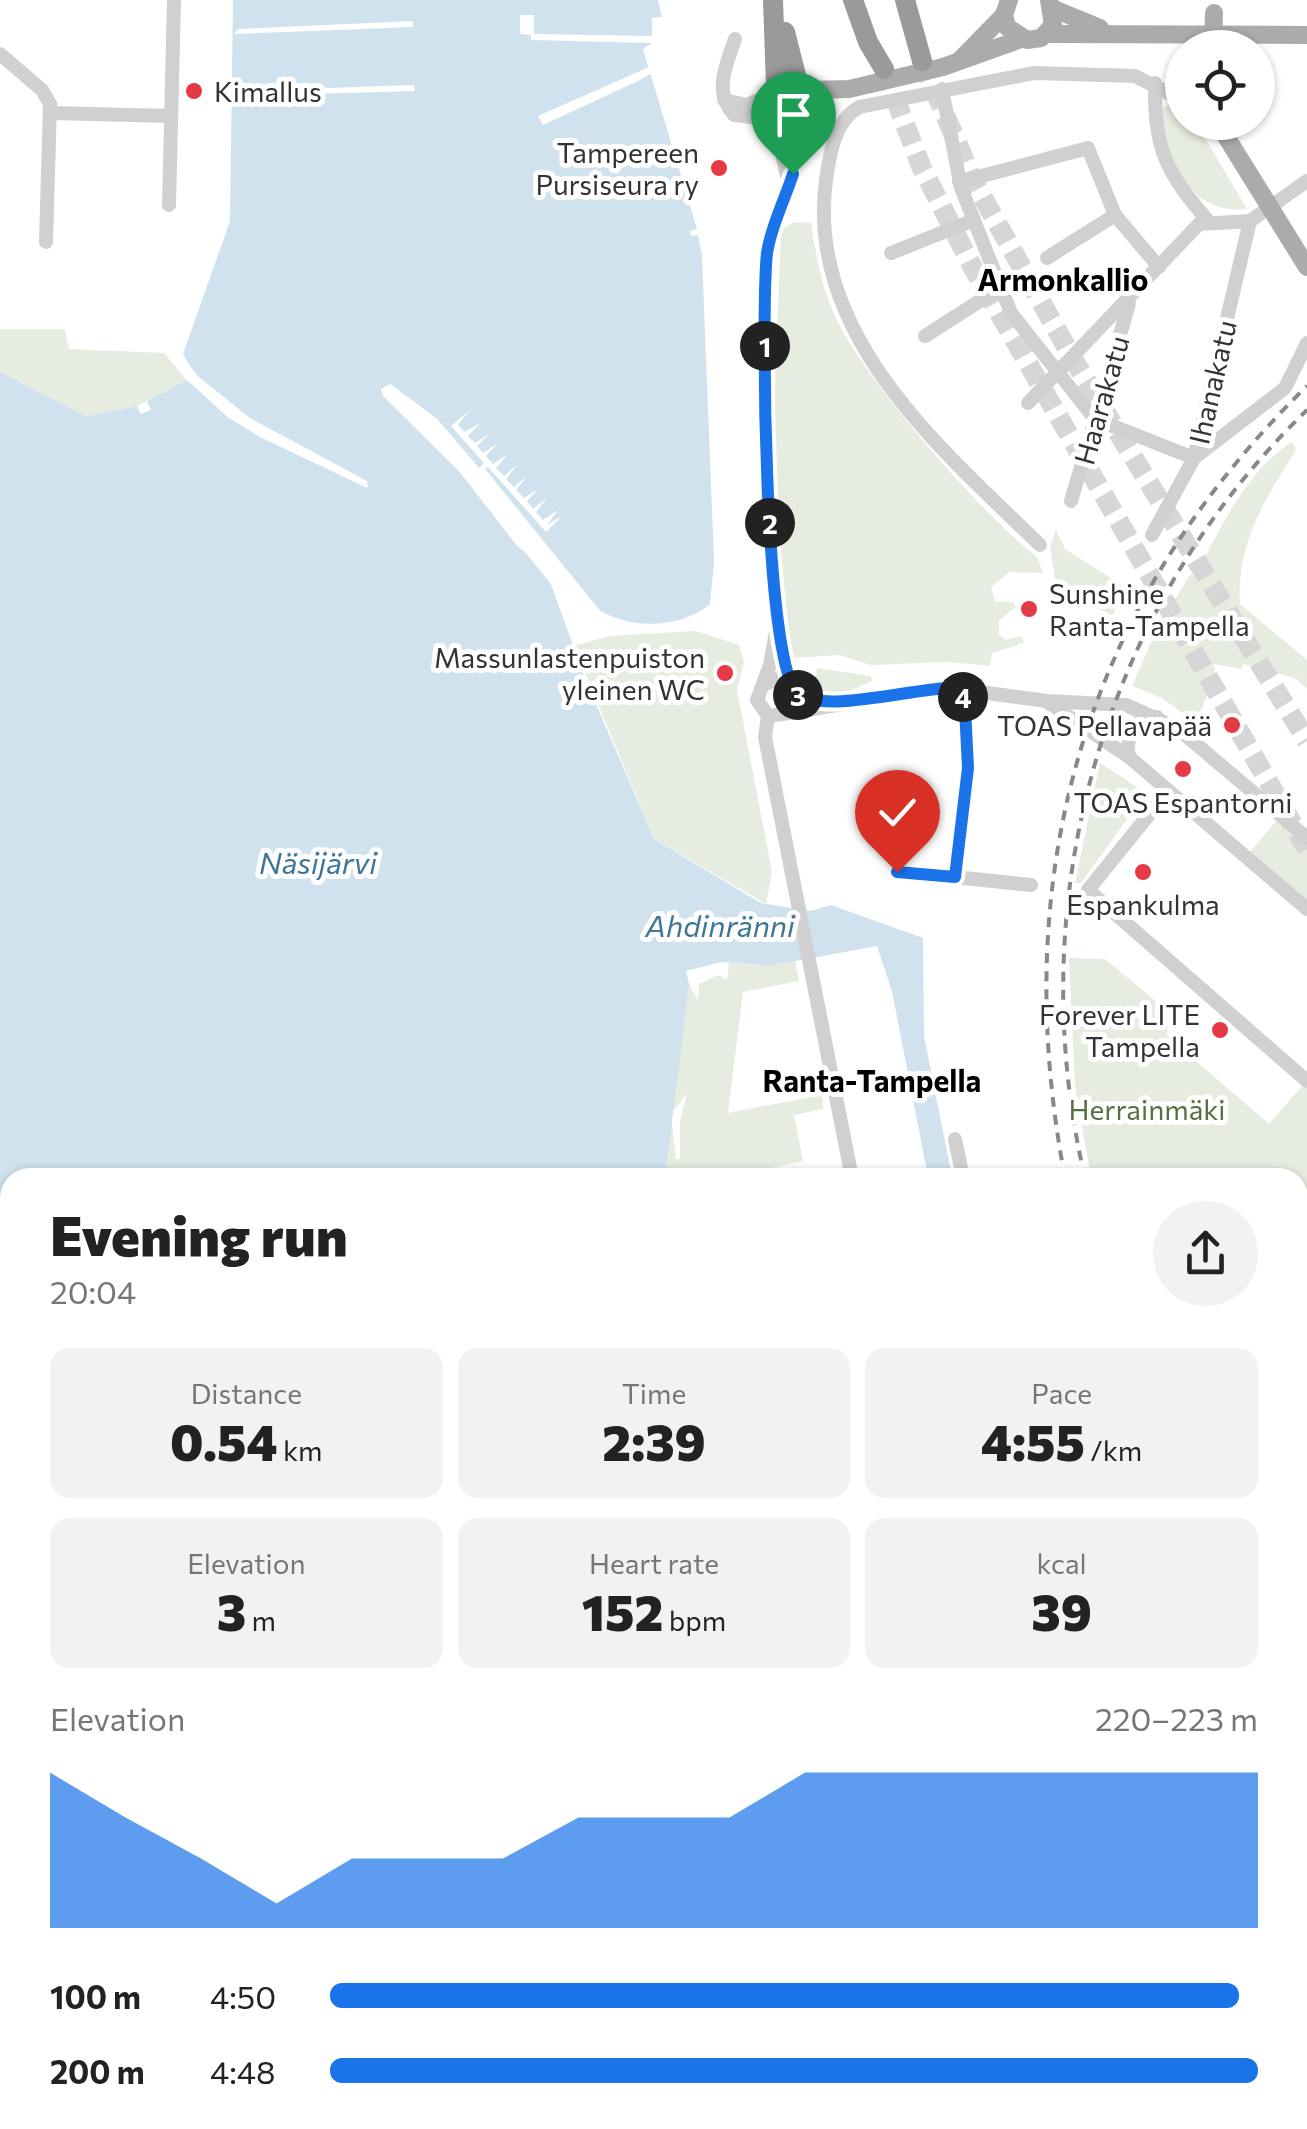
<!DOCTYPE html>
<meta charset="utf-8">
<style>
:root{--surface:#fff;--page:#f2f2f2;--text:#222;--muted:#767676;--accent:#1a73e8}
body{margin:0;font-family:Commissioner,sans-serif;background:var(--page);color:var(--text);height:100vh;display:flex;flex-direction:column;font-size:38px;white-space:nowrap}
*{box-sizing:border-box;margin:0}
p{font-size:32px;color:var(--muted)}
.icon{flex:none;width:55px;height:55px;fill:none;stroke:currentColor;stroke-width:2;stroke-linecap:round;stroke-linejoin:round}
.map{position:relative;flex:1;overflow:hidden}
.side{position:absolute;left:0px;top:1168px;width:1308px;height:962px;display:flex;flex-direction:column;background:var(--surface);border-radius:30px 30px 0 0;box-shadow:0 2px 8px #0004}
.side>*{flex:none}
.tools{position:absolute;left:1165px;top:30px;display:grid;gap:20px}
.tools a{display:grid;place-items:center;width:110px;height:110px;border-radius:50%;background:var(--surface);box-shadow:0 2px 8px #0004;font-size:50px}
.pin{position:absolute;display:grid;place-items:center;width:85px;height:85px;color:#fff;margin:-102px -42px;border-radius:50% 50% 50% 0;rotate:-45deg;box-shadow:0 0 10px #0007}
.pin .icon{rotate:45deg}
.km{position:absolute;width:50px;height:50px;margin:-25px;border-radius:50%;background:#222;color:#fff;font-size:28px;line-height:50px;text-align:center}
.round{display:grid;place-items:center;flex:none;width:105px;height:105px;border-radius:52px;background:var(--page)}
.head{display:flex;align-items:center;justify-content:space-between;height:170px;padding:0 50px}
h1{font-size:55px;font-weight:800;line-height:75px}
.metrics{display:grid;grid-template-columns:repeat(3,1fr);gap:15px;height:170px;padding:10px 50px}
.metrics div{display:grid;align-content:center;border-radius:20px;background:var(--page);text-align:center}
.metrics b{font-size:50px;font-weight:800}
.metrics small{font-size:28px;font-weight:400}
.metrics p{font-size:28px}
.chart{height:280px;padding:20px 50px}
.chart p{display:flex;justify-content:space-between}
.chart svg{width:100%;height:180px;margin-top:10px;fill:var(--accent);opacity:.7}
ul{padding:0 50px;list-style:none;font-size:32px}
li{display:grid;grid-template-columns:160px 120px 1fr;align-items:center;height:75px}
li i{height:25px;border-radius:12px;background:var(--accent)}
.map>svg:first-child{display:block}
.green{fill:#e6ecdf}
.water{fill:#cfe2ee}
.pier{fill:#fff}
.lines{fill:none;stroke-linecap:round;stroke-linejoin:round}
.ferry{stroke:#3f7597;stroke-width:2.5;stroke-dasharray:12 10;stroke-linecap:butt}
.highway-tunnel{stroke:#d6d6d6;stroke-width:20;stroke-dasharray:20 10;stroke-linecap:butt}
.minor{stroke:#d0d0d0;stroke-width:14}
.major{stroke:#ababab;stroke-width:18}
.highway{stroke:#9a9a9a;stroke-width:20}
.rail{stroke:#888;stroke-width:4;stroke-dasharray:10 8;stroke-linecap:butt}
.major-bridge{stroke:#ababab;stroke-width:18}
.route-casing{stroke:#fff;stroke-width:20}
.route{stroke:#1a73e8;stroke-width:12}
.poi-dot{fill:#e63946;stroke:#fff;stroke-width:4}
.labels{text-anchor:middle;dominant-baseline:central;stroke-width:10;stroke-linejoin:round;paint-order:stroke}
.poi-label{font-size:28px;fill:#333;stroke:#fff;text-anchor:end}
.street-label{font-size:28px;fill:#333;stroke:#fff}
.park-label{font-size:28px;fill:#56703f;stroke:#fff}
.neighbourhood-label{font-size:30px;font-weight:bold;fill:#000;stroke:#fff}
.water-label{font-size:30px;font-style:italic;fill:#3f7597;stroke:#fff}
</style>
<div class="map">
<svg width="1307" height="2129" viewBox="0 0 1307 2129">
<rect width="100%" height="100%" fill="#fff"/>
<g class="green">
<path d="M1168,105L1182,113V122L1196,123L1247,209C1191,216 1163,159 1162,109Z"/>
<path d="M794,222L811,223C816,256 822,290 837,320C865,380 984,517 1037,557L1043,573L1009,572L991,587L995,602H1013L1016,607L999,620V635L1006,640L1021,636L1024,643L992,653L990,666L949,662L871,665L839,655L791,658L772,461L781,230Z"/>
<polygon points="0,329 65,329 69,349 164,353 187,380 137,406 86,416 0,372"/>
<path d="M1292,442L1296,450C1265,499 1236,544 1240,604L1307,660V689L1295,678L1244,664L1241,669L1214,664L1215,675L1196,723L1162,698L1132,686L1159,625L1190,575L1196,576C1218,531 1248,469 1292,442Z"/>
<polygon points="1056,530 1065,549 1128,589 1112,615 1077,599 1058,599 1050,547"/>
<polygon points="696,631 739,645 744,662 737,690 772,872 766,904 654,839 574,646 610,636"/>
<polygon points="817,668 871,676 872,681 845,693 814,694"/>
<polygon points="1100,763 1146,793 1081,883 1075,883"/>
<polygon points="1276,821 1307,847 1307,902 1249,853"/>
<polygon points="1069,958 1105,959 1164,1008 1160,1013 1168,1020 1167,1036 1269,1124 1303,1085 1307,1089 1307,1191 1298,1201 1298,1178 1091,1177 1075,1086"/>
<polygon points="795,961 799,981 743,992 728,1113 822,1095 823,1109 794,1115 803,1161 731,1177 665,1178 671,1117 676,1159 680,1159 680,1121 687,1093 671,1114 689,984 698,1001 699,984 718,975 727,980 729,963 769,966"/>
<polygon points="1307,1800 1307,2075 1298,2054 1298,1809"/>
</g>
<g class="water">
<path d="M233,0H658L662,17L652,18V43L643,49L697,229L690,231L691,236L698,235L702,256L714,562L710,604C681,629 629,630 598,609L437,419L390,384L382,393L459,471L551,584L584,676L654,839L761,903L810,911L831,905L923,938L924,1036L952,1177H928L892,991L877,946L769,966L721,962L686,971L689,984L665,1177L10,1178V2120H1186L1193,2129H0V372L86,416L137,406L141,414L151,410L147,401L187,380L229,418L260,437L367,488C310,443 219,422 183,354L230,221Z"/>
<polygon points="1307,1546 1307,1728 1306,1728 1298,1719 1298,1550"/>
</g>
<g class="pier">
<polygon points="520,15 534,15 534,34 652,36 652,43 531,40 531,35 520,34"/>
<polygon points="413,21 413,27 234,34 238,29"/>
<polygon points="649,67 652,73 640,80 543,125 538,116"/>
<polygon points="414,85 415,91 234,96 238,91"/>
<polygon points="183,354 194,373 250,418 367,481 368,488 229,418 183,376 205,389 183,365 179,358"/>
<polygon points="390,384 437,419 479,468 484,463 451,426 469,411 458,425 465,432 480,423 468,436 475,443 489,434 477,446 483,453 498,443 486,456 493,464 508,454 496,468 504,476 517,465 506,479 514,487 527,476 516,490 524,498 538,489 527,501 533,509 547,498 536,512 543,520 558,510 547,525 562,516 546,532 488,467 485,469 610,623 595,613 433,423 387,389 536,554 555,582 569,616 579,644 574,646 551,584 532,557 518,547 459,471 383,396 381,389"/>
</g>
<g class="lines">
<g class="ferry">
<polyline points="0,1835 10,1837"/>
<polyline points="1071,2120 1077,2129"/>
<polyline points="276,2129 334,2120"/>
</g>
<g class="highway-tunnel">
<polyline points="922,61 973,180 1073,359 1307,741"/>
<polyline points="884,69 921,166 972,266 1307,849"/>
</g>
<g class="minor">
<path d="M735,39C726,66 713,91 734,115L768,119"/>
<polyline points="0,54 42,90 50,104 46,242"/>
<path d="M1155,83C1154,150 1166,172 1209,222"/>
<polyline points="942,89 961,188 1011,313 1095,419 1194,458 1285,388 1307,343"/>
<polyline points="724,100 747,105 768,96"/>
<polyline points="51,113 170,116"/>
<polyline points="776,128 787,176"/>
<polyline points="959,182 1088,148 1115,215 1159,267"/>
<polyline points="169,205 174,0"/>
<polyline points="891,253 974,220"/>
<polyline points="1047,258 1115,215"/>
<polyline points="925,336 1000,288"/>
<polyline points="1028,403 1199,224 1250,221 1307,181"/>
<polyline points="1071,501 1129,304"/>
<polyline points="1152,535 1194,458 1250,221"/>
<path d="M1040,545C940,448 805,334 826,180C830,153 834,122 859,107L1034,73L1135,76L1182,100"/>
<polyline points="781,635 791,685"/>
<polyline points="763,685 777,679 791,685 796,699 789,713 768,716 757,700 770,665 777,626 766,457 767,255 802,130"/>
<polyline points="795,693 834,702"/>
<polyline points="1047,702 1129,757 1307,909"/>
<polyline points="789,713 943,687 1047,701 1126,705 1177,728 1307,838"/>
<polyline points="768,716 765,737 852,1178"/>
<path d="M1129,757C1125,736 1134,717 1157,717"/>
<polyline points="1168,791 1088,890 1307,1081"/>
<polyline points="897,871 1031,885"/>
<polyline points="955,877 968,768 964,688"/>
<polyline points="955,1139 963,1178"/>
<polyline points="1298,1332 1307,1320"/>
<polyline points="1298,1383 1307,1391"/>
<polyline points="1277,2120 1283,2129"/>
</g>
<g class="major">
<polyline points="1009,0 1004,15 1007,27 1027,40 1041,38 1053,25 1049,0"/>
<polyline points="1054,9 1100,28"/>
<polyline points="1046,34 1307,35"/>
<polyline points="959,61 1004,15"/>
<circle cx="791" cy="108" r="25"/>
<polyline points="809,90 849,89 943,67 1021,39"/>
<polyline points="1217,122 1307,267"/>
</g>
<g class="highway">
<polyline points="773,0 776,87"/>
<polyline points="853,0 868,42 884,69"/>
<polyline points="905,0 922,61"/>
<polyline points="785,32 798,83"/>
</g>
<g class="rail">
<path d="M1065,1178C1007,874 1084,604 1307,386"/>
<path d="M1085,1178C1020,901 1102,608 1307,410"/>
<polyline points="1298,2069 1307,2090"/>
<polyline points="1298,2093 1307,2111"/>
</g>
<polyline class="major-bridge" points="1213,48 1214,13"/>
</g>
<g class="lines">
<defs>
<path id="route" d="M793,174C785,199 771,226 767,253C761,308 764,675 799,695C831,714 921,685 964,688L968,768L955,877L897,872"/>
</defs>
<use href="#route" class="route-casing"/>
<use href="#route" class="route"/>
</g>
<g class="poi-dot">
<circle cx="194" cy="91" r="10"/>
<circle cx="719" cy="168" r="10"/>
<circle cx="1029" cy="609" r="10"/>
<circle cx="725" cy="673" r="10"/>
<circle cx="1232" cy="725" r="10"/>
<circle cx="1183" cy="769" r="10"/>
<circle cx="1143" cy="872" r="10"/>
<circle cx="1220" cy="1030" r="10"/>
</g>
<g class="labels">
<g class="poi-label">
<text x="214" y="91" text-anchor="start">Kimallus</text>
<text x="699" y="152">Tampereen<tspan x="699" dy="32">Pursiseura ry</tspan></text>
<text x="1049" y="593" text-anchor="start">Sunshine<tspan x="1049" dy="32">Ranta-Tampella</tspan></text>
<text x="705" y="657">Massunlastenpuiston<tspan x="705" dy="32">yleinen WC</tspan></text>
<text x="1212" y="725">TOAS Pellavapää</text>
<text x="1183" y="802" text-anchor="middle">TOAS Espantorni</text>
<text x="1143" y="904" text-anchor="middle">Espankulma</text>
<text x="1200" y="1014">Forever LITE<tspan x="1200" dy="32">Tampella</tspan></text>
</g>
<g class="street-label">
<text transform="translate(1212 382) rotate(-77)">Ihanakatu</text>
<text transform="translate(1101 400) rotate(-74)">Haarakatu</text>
</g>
<g class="park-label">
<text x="1147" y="1109">Herrainmäki</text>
</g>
<g class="neighbourhood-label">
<text x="1063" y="278">Armonkallio</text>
<text x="872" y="1079">Ranta-Tampella</text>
</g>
<g class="water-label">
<text x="318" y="861">Näsijärvi</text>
<text x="720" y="924">Ahdinränni</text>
</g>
</g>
</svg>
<div class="tools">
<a><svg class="icon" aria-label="locate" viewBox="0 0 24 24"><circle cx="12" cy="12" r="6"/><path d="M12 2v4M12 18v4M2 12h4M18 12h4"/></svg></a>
</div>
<div class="pin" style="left:793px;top:174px;background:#1e9e55"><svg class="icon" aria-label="arrive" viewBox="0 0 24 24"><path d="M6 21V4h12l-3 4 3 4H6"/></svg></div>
<div class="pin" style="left:897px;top:872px;background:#d93025"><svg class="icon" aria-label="check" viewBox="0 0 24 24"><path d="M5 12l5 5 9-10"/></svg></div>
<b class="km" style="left:765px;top:346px">1</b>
<b class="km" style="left:770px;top:523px">2</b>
<b class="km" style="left:798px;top:695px">3</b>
<b class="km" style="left:963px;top:697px">4</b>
<section class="side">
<div class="head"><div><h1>Evening run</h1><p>20:04</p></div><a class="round"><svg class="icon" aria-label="share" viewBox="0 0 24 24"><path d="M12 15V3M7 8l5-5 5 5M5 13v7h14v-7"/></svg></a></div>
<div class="metrics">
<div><p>Distance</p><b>0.54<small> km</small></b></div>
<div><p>Time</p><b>2:39</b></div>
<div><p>Pace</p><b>4:55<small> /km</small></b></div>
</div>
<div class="metrics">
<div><p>Elevation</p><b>3<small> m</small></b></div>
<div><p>Heart rate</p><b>152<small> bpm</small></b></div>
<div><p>kcal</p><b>39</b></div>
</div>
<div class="chart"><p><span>Elevation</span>220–223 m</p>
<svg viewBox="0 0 160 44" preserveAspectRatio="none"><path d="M0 44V6L10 17L20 27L30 38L40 27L50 27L60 27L70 17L80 17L90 17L100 6L110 6L120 6L130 6L140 6L150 6L160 6V44z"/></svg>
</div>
<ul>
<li><b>100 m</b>4:50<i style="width:98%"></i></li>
<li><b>200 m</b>4:48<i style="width:100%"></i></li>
</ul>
</section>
</div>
